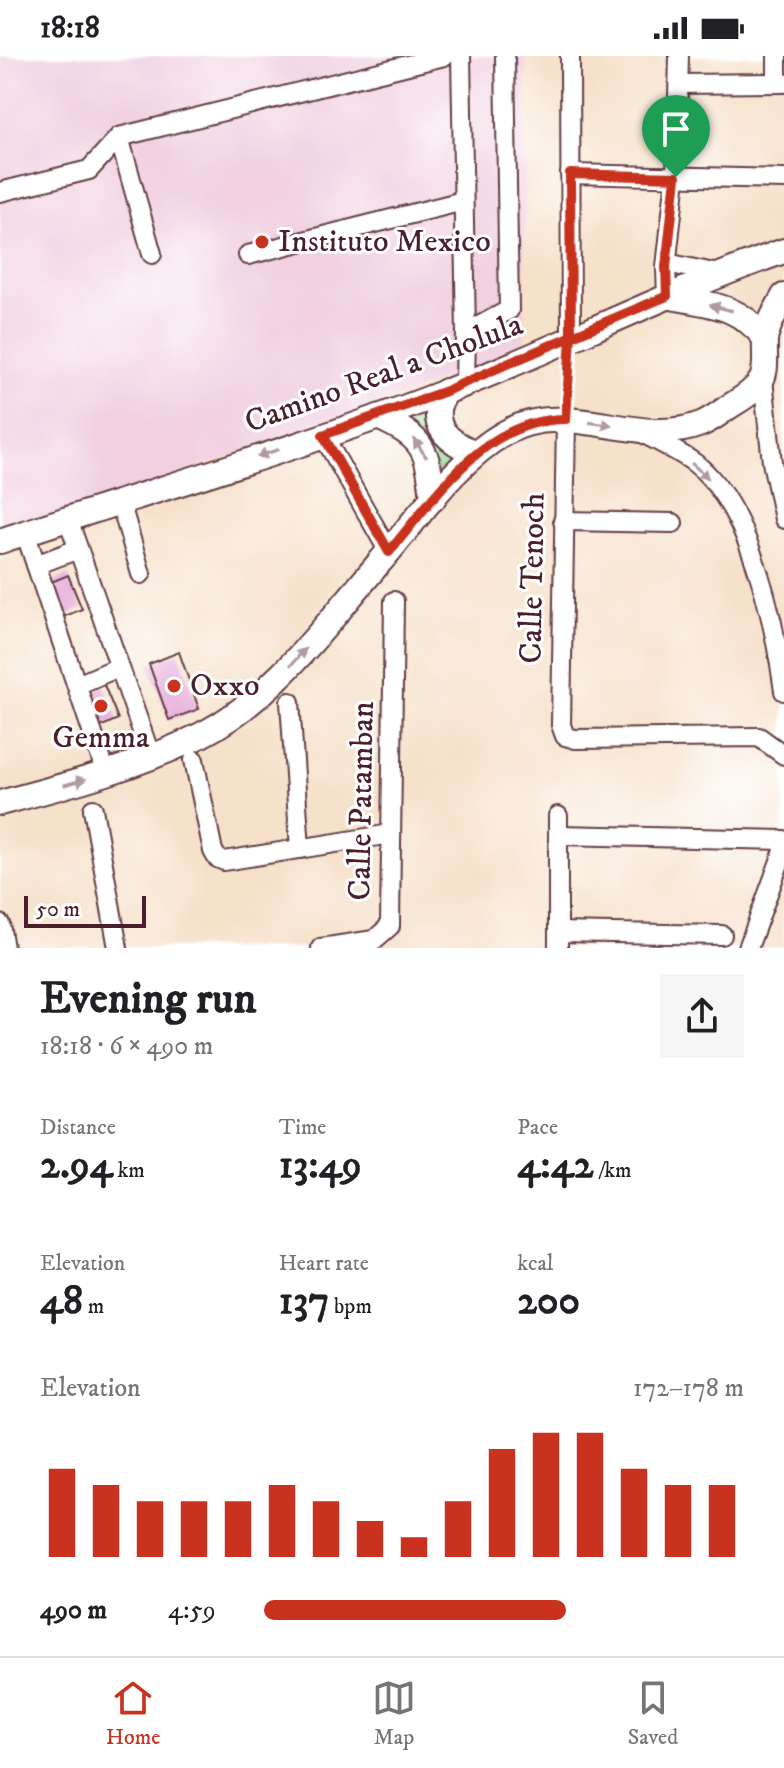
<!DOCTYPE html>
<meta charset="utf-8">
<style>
:root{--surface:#fff;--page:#f6f6f6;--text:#202124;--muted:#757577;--line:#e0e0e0;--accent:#c8321e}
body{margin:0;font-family:"IM FELL DW Pica",serif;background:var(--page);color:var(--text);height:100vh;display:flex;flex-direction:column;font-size:30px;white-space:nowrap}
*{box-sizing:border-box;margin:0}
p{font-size:26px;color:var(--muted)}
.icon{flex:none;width:44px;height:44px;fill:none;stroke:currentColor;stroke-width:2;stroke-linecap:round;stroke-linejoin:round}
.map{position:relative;height:892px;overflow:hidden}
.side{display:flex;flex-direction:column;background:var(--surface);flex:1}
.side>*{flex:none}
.scale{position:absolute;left:24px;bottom:20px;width:122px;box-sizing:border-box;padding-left:8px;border:4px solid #4a1f2b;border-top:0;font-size:22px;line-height:28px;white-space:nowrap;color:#4a1f2b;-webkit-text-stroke:6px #fff;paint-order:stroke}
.pin{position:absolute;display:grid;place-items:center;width:68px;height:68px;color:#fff;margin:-82px -34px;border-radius:50% 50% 50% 0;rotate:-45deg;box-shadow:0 0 8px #0007}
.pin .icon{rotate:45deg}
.round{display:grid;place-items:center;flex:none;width:84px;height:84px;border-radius:0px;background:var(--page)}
.head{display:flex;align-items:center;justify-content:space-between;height:136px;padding:0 40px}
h1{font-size:44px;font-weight:700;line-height:60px}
.figures{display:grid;grid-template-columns:repeat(3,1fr);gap:12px;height:136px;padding:8px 40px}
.figures div{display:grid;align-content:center}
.figures b{font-size:40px;font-weight:700}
.figures small{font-size:22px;font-weight:400}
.figures p{font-size:22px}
.chart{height:224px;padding:16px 40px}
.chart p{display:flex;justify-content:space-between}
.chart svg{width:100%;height:144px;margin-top:8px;stroke:var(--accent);stroke-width:6}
ul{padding:0 40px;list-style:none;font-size:26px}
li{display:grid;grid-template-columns:128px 96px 1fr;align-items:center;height:60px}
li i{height:20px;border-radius:10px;background:var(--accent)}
.status{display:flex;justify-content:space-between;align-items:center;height:56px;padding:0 40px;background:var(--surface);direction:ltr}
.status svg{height:22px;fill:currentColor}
.dock{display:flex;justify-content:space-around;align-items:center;height:112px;border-top:2px solid var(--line);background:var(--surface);font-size:22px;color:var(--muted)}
.dock a{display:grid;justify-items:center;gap:4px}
.dock .active{color:var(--accent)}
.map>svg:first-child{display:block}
.built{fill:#f1d0e2}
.grass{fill:#89d08b;stroke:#6a785b;stroke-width:2}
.building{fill:#e3a1d5}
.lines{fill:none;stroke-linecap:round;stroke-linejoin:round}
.minor-casing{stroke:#643c43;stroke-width:22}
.major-casing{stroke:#643c43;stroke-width:28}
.path{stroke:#643c43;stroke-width:3;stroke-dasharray:2 6;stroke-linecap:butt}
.minor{stroke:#fff;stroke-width:18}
.major{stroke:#fff;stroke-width:24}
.oneway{fill:#ae9aa0}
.route-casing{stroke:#fff;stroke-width:16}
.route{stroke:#c8321e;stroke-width:10}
.poi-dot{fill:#c8321e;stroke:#fff;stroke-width:3}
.labels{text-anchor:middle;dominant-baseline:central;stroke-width:6;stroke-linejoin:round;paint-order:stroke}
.poi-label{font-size:32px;fill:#4a1f2b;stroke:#fff;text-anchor:start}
.street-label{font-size:32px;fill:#4a1f2b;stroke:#fff}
</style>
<div class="status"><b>18:18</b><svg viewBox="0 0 49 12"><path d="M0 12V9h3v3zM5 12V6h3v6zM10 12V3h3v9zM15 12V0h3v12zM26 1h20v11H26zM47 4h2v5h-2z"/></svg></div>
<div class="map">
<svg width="784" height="892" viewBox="0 0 784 892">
<rect width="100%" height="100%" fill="#fff"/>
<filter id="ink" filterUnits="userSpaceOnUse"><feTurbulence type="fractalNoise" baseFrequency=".0125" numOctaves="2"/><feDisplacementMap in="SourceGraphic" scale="16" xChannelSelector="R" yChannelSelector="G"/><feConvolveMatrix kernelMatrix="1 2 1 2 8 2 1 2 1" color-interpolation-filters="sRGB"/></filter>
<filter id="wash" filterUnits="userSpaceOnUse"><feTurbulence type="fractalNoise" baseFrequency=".006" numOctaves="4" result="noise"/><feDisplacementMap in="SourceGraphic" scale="32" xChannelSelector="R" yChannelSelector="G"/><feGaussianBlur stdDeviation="1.8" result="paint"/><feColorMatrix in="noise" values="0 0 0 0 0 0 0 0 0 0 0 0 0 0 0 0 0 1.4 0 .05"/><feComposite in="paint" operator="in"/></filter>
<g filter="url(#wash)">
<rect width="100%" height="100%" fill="#f6e1ca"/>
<polygon class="built" points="0,0 526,0 524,292 372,352 0,480"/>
<polygon class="grass" points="429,351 463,402 443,422 402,362"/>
<g id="blocks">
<g class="building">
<polygon points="68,519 82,553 63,561 49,527"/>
<polygon points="179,596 199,653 169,664 149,608"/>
<polygon points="104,629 118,663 98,672 83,637"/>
</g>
</g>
</g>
<g filter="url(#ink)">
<use href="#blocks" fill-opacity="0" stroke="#643c43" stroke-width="2"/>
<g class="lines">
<defs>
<g id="minor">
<polyline points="461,0 466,277 465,327"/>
<polyline points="570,0 571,281"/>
<polyline points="777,0 777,27"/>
<polyline points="679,28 784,27"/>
<polyline points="119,81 152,198"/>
<polyline points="570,118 784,123"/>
<polyline points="0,136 89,114 119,81 444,0"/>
<polyline points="248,199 463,145"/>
<polyline points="667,207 718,218"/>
<polyline points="667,240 666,211 676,121 679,0"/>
<polyline points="466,277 509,254 505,0"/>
<polyline points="763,323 772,406 784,463"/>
<polyline points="566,363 561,669 565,680 575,683 759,681 784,699"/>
<path d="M637,374C656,385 679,395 696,408C751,452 775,568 784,635"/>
<polyline points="323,379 389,496"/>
<polyline points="120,445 141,518"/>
<polyline points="68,463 151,701"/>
<polyline points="563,465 673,467"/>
<polyline points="25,476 106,717"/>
<polyline points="36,509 78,493"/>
<polyline points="77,629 119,611"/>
<polyline points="290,646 300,793"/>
<polyline points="194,704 213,795 217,802 224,805 391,778"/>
<polyline points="93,753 118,892"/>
<polyline points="558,779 784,784"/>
<polyline points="0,868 4,892"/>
<polyline points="558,876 722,879"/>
<polyline points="321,892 374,884 390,870 394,545"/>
<polyline points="558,892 558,760"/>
<polyline points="748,892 784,794"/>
</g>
<g id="major">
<path d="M667,240C709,249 736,247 765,282"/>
<path d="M446,335C444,340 438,349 438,354C435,378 458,390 476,397"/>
<path d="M378,361C424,382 428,393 433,443"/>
<path d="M0,485C147,436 298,393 443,337C558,292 667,236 784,195"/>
<path d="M0,747C68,729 138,711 201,679C274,642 326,568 379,507C416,465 455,405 505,377C567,341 638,393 701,368C710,364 719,358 727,352C739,344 752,338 760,326C768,315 764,298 765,285C766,271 777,253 784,240"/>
</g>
</defs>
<use href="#minor" class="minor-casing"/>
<use href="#major" class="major-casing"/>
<polyline class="path" points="567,345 569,305"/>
<use href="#minor" class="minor"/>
<use href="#major" class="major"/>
</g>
<defs><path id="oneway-solid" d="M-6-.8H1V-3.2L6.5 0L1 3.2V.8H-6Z" transform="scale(2)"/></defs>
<g class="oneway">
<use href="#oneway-solid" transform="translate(721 252) rotate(-166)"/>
<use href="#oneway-solid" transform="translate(601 368) rotate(8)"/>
<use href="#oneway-solid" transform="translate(420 392) rotate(-124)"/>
<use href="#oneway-solid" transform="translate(268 397) rotate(162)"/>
<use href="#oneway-solid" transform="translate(700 415) rotate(43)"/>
<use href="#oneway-solid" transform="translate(298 601) rotate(-49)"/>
<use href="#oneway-solid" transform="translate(75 726) rotate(-16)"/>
</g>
</g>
<g class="lines" filter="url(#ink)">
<defs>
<path id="route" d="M676,121L666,211L667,240C594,271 519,302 446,335L323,379L389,496C437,439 484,363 566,363L571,281L570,118L676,121"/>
</defs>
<use href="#route" class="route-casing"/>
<use href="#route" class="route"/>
</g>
<g class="poi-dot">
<circle cx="262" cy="186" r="8"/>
<circle cx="174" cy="630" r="8"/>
<circle cx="101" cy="650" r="8"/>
</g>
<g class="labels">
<g class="poi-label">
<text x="278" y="186">Instituto Mexico</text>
<text x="190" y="630">Oxxo</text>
<text x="101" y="682" text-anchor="middle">Gemma</text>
</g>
<g class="street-label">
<text transform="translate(384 318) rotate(-20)">Camino Real a Cholula</text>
<text transform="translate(533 522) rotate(-89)">Calle Tenoch</text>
<text transform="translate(362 745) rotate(-89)">Calle Patamban</text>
</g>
</g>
</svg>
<div class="scale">50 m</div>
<div class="pin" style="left:676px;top:121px;background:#1e9e55"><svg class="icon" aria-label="arrive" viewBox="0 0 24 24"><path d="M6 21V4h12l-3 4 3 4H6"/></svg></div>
</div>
<section class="side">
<div class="head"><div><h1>Evening run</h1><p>18:18 · 6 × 490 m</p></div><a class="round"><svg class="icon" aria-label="share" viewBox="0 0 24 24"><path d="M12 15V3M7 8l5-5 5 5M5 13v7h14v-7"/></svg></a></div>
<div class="figures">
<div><p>Distance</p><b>2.94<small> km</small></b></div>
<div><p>Time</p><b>13:49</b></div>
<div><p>Pace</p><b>4:42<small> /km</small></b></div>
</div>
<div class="figures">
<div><p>Elevation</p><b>48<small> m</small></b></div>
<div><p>Heart rate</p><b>137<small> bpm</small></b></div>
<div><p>kcal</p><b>200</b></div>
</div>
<div class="chart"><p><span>Elevation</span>172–178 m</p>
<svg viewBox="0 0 160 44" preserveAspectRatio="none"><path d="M5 44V17M15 44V22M25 44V27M35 44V27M45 44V27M55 44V22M65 44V27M75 44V33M85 44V38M95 44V27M105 44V11M115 44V6M125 44V6M135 44V17M145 44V22M155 44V22"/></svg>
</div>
<ul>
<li><b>490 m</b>4:59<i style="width:63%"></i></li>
</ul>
</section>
<nav class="dock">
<a class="active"><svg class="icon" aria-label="home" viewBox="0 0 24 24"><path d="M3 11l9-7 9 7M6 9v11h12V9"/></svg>Home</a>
<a><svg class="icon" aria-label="map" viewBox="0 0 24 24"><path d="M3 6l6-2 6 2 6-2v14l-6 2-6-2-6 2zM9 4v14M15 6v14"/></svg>Map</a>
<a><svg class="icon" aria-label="saved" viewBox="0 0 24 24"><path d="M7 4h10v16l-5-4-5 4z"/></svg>Saved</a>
</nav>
